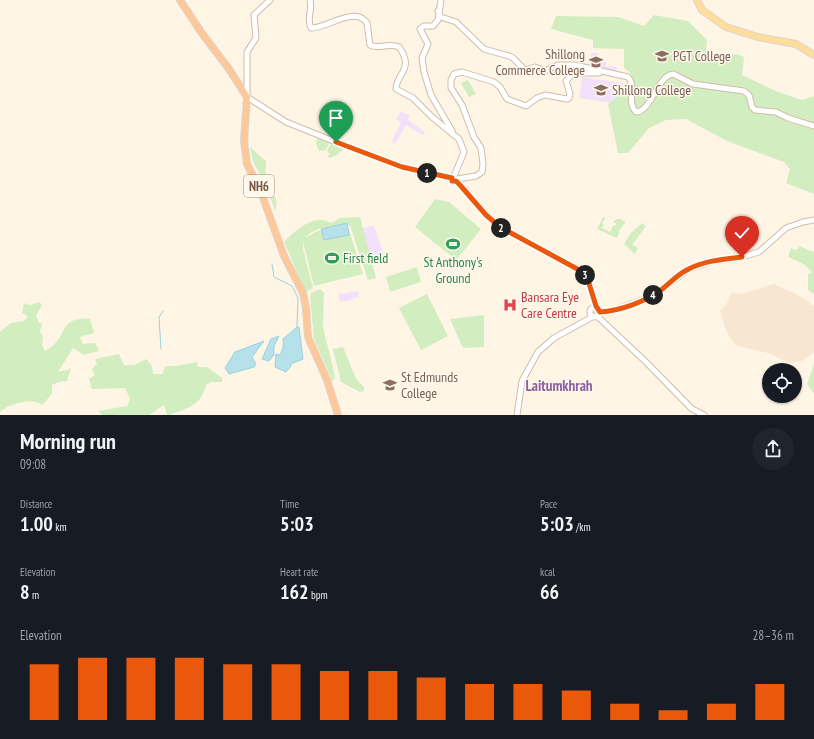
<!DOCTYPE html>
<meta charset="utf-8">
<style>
:root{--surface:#171b24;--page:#20242c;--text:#f1f3f6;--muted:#9ea1a6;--accent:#ea580c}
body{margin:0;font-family:"PT Sans Narrow",sans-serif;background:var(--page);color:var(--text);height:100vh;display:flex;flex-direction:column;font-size:15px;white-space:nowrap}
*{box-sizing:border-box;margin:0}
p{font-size:13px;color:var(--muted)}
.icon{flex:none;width:22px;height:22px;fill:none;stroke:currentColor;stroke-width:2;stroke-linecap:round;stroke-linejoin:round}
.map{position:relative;height:415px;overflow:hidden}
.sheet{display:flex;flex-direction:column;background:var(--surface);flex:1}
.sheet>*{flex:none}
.tools{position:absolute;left:762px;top:363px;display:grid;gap:8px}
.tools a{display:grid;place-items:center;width:40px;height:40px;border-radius:50%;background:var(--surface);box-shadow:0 1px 3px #0004;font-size:20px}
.pin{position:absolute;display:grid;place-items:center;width:34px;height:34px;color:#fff;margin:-41px -17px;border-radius:50% 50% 50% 0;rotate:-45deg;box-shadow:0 0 4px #0007}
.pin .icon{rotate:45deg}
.km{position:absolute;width:20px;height:20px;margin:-10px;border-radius:50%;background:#222;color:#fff;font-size:11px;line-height:20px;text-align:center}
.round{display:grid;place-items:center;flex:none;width:42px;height:42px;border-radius:21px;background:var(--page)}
.head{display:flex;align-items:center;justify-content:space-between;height:68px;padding:0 20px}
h1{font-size:22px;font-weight:800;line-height:30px}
.stats{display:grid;grid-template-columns:repeat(3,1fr);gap:6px;height:68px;padding:4px 20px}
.stats div{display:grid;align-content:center}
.stats b{font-size:20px;font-weight:800}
.stats small{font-size:11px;font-weight:400}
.stats p{font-size:11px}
.chart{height:112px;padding:8px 20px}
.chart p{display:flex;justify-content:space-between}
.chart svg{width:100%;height:72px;margin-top:4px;stroke:var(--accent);stroke-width:6}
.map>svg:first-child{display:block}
.residential{fill:#f7e7d2}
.education{fill:#f2e1fb}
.green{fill:#d2eec1}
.water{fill:#b7e1ea;stroke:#9cd1dd}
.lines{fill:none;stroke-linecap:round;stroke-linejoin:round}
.stream{stroke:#9cd1dd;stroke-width:1}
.tertiary-casing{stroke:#d1bda9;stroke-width:7}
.primary-casing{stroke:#dcd4cf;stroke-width:8}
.trunk-casing{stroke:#dcd4cf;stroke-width:8}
.tertiary{stroke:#fff;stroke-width:5}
.primary{stroke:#ffdd9b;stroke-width:6}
.trunk{stroke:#ffc898;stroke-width:6}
.route-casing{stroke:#fff;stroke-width:8}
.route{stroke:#ea580c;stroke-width:5}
.labels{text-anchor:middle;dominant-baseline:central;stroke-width:3;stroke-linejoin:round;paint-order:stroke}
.shield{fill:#fff8ed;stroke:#a28a79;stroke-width:1}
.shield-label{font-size:13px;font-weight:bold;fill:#7a5b47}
.education-label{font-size:14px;fill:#785e54;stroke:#fff8ed;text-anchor:start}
.leisure-label{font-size:14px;fill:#27864d;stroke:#fff8ed;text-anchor:start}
.health-label{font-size:14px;fill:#be3a42;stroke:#fff8ed;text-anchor:start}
.neighbourhood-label{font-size:15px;font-weight:bold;fill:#8c629e;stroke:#fff8ed}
</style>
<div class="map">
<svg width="814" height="415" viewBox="0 0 814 415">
<rect width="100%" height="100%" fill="#fef5e5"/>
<polygon class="residential" points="774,284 798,295 814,306 814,352 802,361 790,363 768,353 741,347 734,344 726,330 720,310 726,305 732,292 741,294"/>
<g class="education">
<polygon points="591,53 598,53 597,61 606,62 606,66 617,67 617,71 590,68"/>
<polygon points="582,77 623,83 620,104 579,98"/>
<polygon points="401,111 410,116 408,120 425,132 423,135 406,125 395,144 391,142 401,123 396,119"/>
<polygon points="374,225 384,255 370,259 361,229"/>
<polygon points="358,291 359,297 353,298 353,300 340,302 338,294"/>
</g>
<g class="green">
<path d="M654,15L688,21L707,40L706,51L712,57L736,54L744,57L742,75L778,92L802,100L814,96V194L786,183L790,169L784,162L727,141L686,119L666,120L649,128L628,153H618L608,104L619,95L634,90C634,79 634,74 624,68V49L593,48V40L551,29L556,16L619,17L644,26Z"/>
<polygon points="468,80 476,94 469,97 461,83"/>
<polygon points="317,138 329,143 326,150 319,151 316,143"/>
<polygon points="331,143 344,149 337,155 330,158 327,157 330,154 327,151"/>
<path d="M250,147L266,161L265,181L271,195L273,194C277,199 277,205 275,211L266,185L253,162Z"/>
<polygon points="435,199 449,202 481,229 456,260 415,227"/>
<polygon points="604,216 605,219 602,223 604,224 602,228 610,232 613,226 616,225 616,223 613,223 616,219 620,219 626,222 619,230 619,233 617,238 599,230 597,228"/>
<path d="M360,217L376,278L368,280L350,225C333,228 318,224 305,238L317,231L348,227L363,274L314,286L303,242V249L313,288L306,292L284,242C294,231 316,212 330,223L334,222L339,218Z"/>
<polygon points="642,223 646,226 632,245 638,248 635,254 624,244 631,233"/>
<path d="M799,246L814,252V294L808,290V274L812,273C806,264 798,261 788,257L791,248L797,250Z"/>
<polygon points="417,267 421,282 390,292 386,277"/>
<polygon points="320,289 324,293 323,327 335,376 334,380 332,381 314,339 310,296 311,293"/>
<polygon points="427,294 448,336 421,350 399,308"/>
<path d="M40,302L42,306L36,315L39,323H42L40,332L43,337L42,345L45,351C70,338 56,316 90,319L94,333L80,337L83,344L95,343L99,351L84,355L73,348L58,372L71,369L67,381L59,382L52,385V394L42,405C33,397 8,404 0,412V332L11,323L24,321L28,316L22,313L24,303L29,305Z"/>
<polygon points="484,315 484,347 463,348 450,319"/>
<polygon points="343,347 356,379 364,387 364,391 360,392 341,382 333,349"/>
<path d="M119,354L124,365H134L146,359L152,366L153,374H163L165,366C176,367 185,364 197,362L198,367H207L222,378V382H211L206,385C201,406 188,408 169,415H167L164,405L149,415H102L98,411L127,406L130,399L125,388L92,389L89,379L95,375L92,369L97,364L95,359Z"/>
<polygon points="814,364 814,394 807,384"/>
</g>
<g class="water">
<polygon points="347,223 349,235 324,240 321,229"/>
<path d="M297,327H299L303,359L291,364V366L286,372L275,367L276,354L280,355C283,349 284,345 283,339Z"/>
<polygon points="279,336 274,346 274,355 269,361 262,359 271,339"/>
<polygon points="264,341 252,357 256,364 254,367 229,374 225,368 235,352"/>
</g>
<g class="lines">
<g class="stream">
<polyline points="272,264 274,277 292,286 298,298 297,327"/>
<polyline points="161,349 159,317 163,311"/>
</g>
<defs>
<g id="tertiary">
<polyline points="270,0 254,15 256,38 247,52 247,97 286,122 336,142 403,167 452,178"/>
<path d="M310,0C313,9 306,19 311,28C326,29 355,5 367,23L370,45C379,50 389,42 399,47C415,69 396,74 396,89L413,98L432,117L459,139L464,152L454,176"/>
<polyline points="441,0 438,20 433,26 424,26 420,29 428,44 422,58 424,72 431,95 452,131"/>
<path d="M438,11L441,17L456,22L484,49L512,57L525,70L535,67L545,71L558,65H575L628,77C637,86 626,102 636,112C651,112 657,76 673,74L693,84L744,91L749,95L752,107L755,110L776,112L788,118L814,126"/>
<polyline points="457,179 476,176 482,172 483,164 481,148 474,137 462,105 451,88 451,80 454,74 462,72 494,82 500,87 507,99 526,106 537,98 545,95 567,99 569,98 570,94 566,81 573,73 599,73"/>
<polyline points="456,181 487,215 500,227 581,271 587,277 597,308"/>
<circle cx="595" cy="312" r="5"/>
<polyline points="600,312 609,312 642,300 658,292 689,269 714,261 742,257 759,252 786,228 803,222 814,220"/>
<polyline points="597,316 646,362 692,409 704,415"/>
<polyline points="517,415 522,381 538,352 554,338 594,316"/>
</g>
<polyline id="primary" points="697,0 702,10 726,27 758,37 796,44 814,55"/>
<polyline id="trunk" points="180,0 201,32 229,69 247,97 244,141 247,164 261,192 284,256 303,293 306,308 308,337 327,380 338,415"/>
</defs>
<use href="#tertiary" class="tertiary-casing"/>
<use href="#primary" class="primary-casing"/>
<use href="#trunk" class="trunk-casing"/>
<use href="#tertiary" class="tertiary"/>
<use href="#primary" class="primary"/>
<use href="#trunk" class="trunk"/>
</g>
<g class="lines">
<defs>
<path id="route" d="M336,142L402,167L452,178V181H456L460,185L486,215L500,227L581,271L587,277L596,306L600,312C620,311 644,302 661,290C669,284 676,276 685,271C702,261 723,259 742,257"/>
</defs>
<use href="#route" class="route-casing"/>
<use href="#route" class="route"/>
</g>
<defs>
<symbol id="university-bare" viewBox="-9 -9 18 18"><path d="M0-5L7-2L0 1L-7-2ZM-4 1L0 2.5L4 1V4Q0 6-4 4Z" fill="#8d6e63" stroke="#fff8ed" stroke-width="2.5" paint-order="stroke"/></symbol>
<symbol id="stadium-bare" viewBox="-9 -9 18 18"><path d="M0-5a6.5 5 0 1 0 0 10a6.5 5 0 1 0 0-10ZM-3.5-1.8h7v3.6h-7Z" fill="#2e9e5b" stroke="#fff8ed" stroke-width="2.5" paint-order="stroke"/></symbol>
<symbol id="hospital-bare" viewBox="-9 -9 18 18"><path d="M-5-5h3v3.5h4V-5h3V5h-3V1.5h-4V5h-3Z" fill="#e0444e" stroke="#fff8ed" stroke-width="2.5" paint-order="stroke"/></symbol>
</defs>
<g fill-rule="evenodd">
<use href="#university-bare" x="652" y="46" width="20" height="20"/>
<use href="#university-bare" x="586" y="52" width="20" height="20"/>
<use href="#university-bare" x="591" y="80" width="20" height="20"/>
<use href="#stadium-bare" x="443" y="234" width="20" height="20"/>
<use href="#stadium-bare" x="322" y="248" width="20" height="20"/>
<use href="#hospital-bare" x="500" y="295" width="20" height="20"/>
<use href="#university-bare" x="380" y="375" width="20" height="20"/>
</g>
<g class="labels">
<rect class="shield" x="244" y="175" width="30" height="22" rx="3"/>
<g class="shield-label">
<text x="259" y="186">NH6</text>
</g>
<g class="education-label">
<text x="585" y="54" text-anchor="end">Shillong<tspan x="585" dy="16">Commerce College</tspan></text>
<text x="673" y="56">PGT College</text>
<text x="612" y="90">Shillong College</text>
<text x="401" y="377">St Edmunds<tspan x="401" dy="16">College</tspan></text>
</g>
<g class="leisure-label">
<text x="343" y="258">First field</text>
<text x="453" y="262" text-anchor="middle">St Anthony's<tspan x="453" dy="16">Ground</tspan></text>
</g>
<g class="health-label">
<text x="521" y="297">Bansara Eye<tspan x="521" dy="16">Care Centre</tspan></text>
</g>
<g class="neighbourhood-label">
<text x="559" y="385">Laitumkhrah</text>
</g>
</g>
</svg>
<div class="tools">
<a><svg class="icon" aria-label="locate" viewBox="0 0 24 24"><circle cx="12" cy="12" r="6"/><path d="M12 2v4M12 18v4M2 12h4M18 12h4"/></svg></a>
</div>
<div class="pin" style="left:336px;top:142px;background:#1e9e55"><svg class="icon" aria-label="arrive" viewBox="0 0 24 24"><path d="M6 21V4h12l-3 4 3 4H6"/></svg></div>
<div class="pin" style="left:742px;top:257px;background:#d93025"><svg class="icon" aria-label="check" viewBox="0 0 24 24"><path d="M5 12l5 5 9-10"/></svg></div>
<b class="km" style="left:427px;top:173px">1</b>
<b class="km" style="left:501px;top:228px">2</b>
<b class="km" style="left:585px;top:275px">3</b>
<b class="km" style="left:653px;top:295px">4</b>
</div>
<section class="sheet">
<div class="head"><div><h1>Morning run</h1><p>09:08</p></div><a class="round"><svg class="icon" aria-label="share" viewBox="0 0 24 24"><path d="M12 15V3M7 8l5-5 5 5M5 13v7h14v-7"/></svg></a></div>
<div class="stats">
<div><p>Distance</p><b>1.00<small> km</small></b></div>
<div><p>Time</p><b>5:03</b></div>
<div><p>Pace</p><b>5:03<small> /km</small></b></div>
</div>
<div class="stats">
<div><p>Elevation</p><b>8<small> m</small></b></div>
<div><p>Heart rate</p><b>162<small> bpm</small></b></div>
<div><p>kcal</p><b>66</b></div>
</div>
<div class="chart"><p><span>Elevation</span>28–36 m</p>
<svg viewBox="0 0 160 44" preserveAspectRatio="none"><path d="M5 44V10M15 44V6M25 44V6M35 44V6M45 44V10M55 44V10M65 44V14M75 44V14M85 44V18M95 44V22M105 44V22M115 44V26M125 44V34M135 44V38M145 44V34M155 44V22"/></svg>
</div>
</section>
